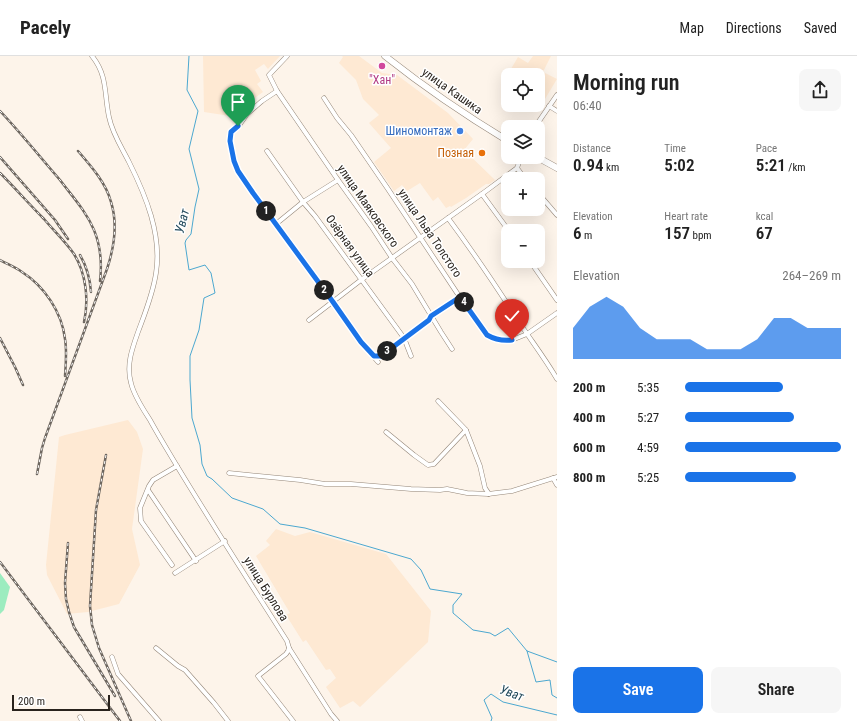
<!DOCTYPE html>
<meta charset="utf-8">
<style>
:root{--surface:#fff;--page:#f6f6f6;--text:#222;--muted:#767676;--line:#e0e0e0;--accent:#1a73e8}
body{margin:0;font-family:"Roboto Condensed",sans-serif;background:var(--page);color:var(--text);height:100vh;display:flex;flex-direction:column;font-size:15px;white-space:nowrap}
*{box-sizing:border-box;margin:0}
p{font-size:13px;color:var(--muted)}
.icon{flex:none;width:22px;height:22px;fill:none;stroke:currentColor;stroke-width:2;stroke-linecap:round;stroke-linejoin:round}
.map{position:relative;flex:1;overflow:hidden}
.side{display:flex;flex-direction:column;background:var(--surface);width:300px}
.side>*{flex:none}
.buttons{position:absolute;left:501px;top:12px;display:grid;gap:8px}
.buttons a{display:grid;place-items:center;width:44px;height:44px;border-radius:8px;background:var(--surface);box-shadow:0 4px 16px #0002;font-size:20px}
.scale{position:absolute;left:12px;bottom:10px;width:98px;box-sizing:border-box;padding-left:4px;border:2px solid #29231d;border-top:0;font-size:11px;line-height:14px;white-space:nowrap;color:#29231d;-webkit-text-stroke:3px #fff;paint-order:stroke}
.pin{position:absolute;display:grid;place-items:center;width:34px;height:34px;color:#fff;margin:-41px -17px;border-radius:50% 50% 50% 0;rotate:-45deg;box-shadow:0 0 4px #0007}
.pin .icon{rotate:45deg}
.km{position:absolute;width:20px;height:20px;margin:-10px;border-radius:50%;background:#222;color:#fff;font-size:11px;line-height:20px;text-align:center}
.round{display:grid;place-items:center;flex:none;width:42px;height:42px;border-radius:8px;background:var(--page)}
.headline{display:flex;align-items:center;justify-content:space-between;height:68px;padding:0 16px}
h1{font-size:22px;font-weight:600;line-height:30px}
.figures{display:grid;grid-template-columns:repeat(3,1fr);gap:6px;height:68px;padding:4px 16px}
.figures div{display:grid;align-content:center}
.figures b{font-size:17px;font-weight:600}
.figures small{font-size:11px;font-weight:400}
.figures p{font-size:11px}
.chart{height:112px;padding:8px 16px}
.chart p{display:flex;justify-content:space-between}
.chart svg{width:100%;height:72px;margin-top:4px;fill:var(--accent);opacity:.7}
.primary-button{display:flex;gap:8px;margin-top:auto;padding:8px 16px}
.primary-button a{flex:1;height:46px;border-radius:8px;background:var(--accent);color:#fff;font-size:16px;font-weight:600;line-height:46px;text-align:center}
.primary-button a+a{background:var(--page);color:var(--text)}
ul{padding:0 16px;list-style:none;font-size:13px}
li{display:grid;grid-template-columns:64px 48px 1fr;align-items:center;height:30px}
li i{height:10px;border-radius:5px;background:var(--accent)}
header{display:flex;align-items:center;gap:24px;box-sizing:border-box;height:56px;padding:0 20px;background:var(--surface);border-bottom:1px solid var(--line)}
header strong{font-size:19px}
nav{display:flex;gap:22px;margin-inline-start:auto;font-size:14px}
main{display:flex;flex:1;min-height:0}
.map>svg:first-child{display:block}
.built{fill:#fee9d3}
.green{fill:#9cecbf}
.lines{fill:none;stroke-linecap:round;stroke-linejoin:round}
.stream{stroke:#4ca8d0;stroke-width:1}
.minor-casing{stroke:#948678;stroke-width:5}
.highway-casing{stroke:#948678;stroke-width:7}
.minor{stroke:#fff;stroke-width:4}
.highway{stroke:#fff;stroke-width:6}
.rail-casing{stroke:#6d665f;stroke-width:2.5}
.rail{stroke:#fff;stroke-width:1;stroke-dasharray:3;stroke-linecap:butt}
.route-casing{stroke:#fff;stroke-width:8}
.route{stroke:#1a73e8;stroke-width:5}
.hotel-dot{fill:#d1479c;stroke:#fff;stroke-width:1.5}
.shop-dot{fill:#3f7fe0;stroke:#fff;stroke-width:1.5}
.food-dot{fill:#e8710a;stroke:#fff;stroke-width:1.5}
.labels{text-anchor:middle;dominant-baseline:central;stroke-width:3;stroke-linejoin:round;paint-order:stroke}
.hotel-label{font-size:12px;fill:#b23c85;stroke:#fff}
.street-label{font-size:12px;fill:#29231d;stroke:#fff}
.shop-label{font-size:12px;fill:#366cbe;stroke:#fff;text-anchor:end}
.food-label{font-size:12px;fill:#c56008;stroke:#fff;text-anchor:end}
.water-label{font-size:13px;font-style:italic;fill:#254c5e;stroke:#fff}
</style>
<header>
<strong>Pacely</strong>
<nav><a>Map</a><a>Directions</a><a>Saved</a></nav>
</header>
<main>
<div class="map">
<svg width="557" height="665" viewBox="0 0 557 665">
<rect width="100%" height="100%" fill="#fdf4ea"/>
<g class="built">
<polygon points="203,0 280,0 268,13 264,8 255,14 261,25 257,28 263,36 230,60 204,56"/>
<polygon points="342,0 359,0 382,17 397,19 448,57 473,83 464,94 495,124 489,128 486,128 466,142 451,151 450,150 446,152 438,141 433,145 420,127 407,135 402,129 394,135 374,106 391,92 369,67 379,59 363,43 356,24 339,7 343,1"/>
<polygon points="533,0 551,0 543,16 557,23 539,53 534,49 538,49 538,19 508,19 508,34 501,30 518,1 528,7"/>
<polygon points="128,364 137,376 143,393 132,473 140,509 119,548 88,556 67,558 47,519 46,509 59,381 65,379"/>
<polygon points="276,473 295,480 310,476 386,498 431,555 428,586 360,651 353,645 340,652 326,631 336,622 330,613 326,614 306,584 303,586 286,559 290,557 256,500 270,489 266,485"/>
</g>
<polygon class="green" points="0,517 10,531 4,554 0,558"/>
<g class="lines">
<g class="stream">
<polyline points="189,0 187,34 198,55 189,93 199,133 195,151 191,178 186,184 185,187 189,214 205,209 211,217 215,237 204,242 199,274 190,300 190,324 192,362 200,389 202,408 207,420 212,423 232,442 263,453 280,468 305,472 411,503 421,514 430,533 462,538 453,549 453,557 473,574 490,577 495,580 508,572 527,595 557,606"/>
<polyline points="527,595 536,626 550,624 552,639 557,642"/>
<polyline points="491,665 492,662 484,644 491,638 503,646 557,659"/>
</g>
<defs>
<g id="minor">
<path d="M92,0C108,20 104,38 109,61C112,77 122,92 129,106C146,140 162,179 156,217C153,238 145,257 138,276C132,293 126,309 131,327C134,340 143,353 150,364C156,375 162,385 168,395C206,459 247,522 287,585L289,592L331,658L337,665"/>
<polyline points="287,0 269,19 277,35 338,124 371,170 392,202 412,228 441,276 452,293"/>
<polyline points="277,35 262,45 247,58 240,68 231,76 230,85 234,105 238,115 253,137 291,187 361,286 378,306"/>
<polyline points="324,42 337,62 351,79 388,133 469,255 487,279 492,282 508,285 512,284 527,278 557,257"/>
<polyline points="549,50 557,55"/>
<polyline points="535,71 557,39"/>
<polyline points="267,95 303,146 315,160 404,282 411,300"/>
<polyline points="517,112 525,123"/>
<polyline points="538,137 557,159"/>
<polyline points="482,138 509,175"/>
<path d="M448,162C474,197 498,233 521,269C533,287 546,304 557,323"/>
<polyline points="276,168 303,146 338,124"/>
<polyline points="530,205 557,244"/>
<polyline points="309,264 361,224 486,135 517,112 521,101"/>
<polyline points="374,300 381,300 429,264 431,260 460,241"/>
<polyline points="438,345 466,374 480,410 485,432 489,438"/>
<polyline points="386,376 414,399 428,409 434,408 466,374"/>
<polyline points="229,417 300,424 325,428 351,428 411,433 440,434 447,433 467,437 488,438 512,435 557,421"/>
<polyline points="553,422 557,429"/>
<polyline points="148,434 196,505"/>
<polyline points="172,509 141,465 140,452 149,430 153,424 177,410"/>
<polyline points="175,517 225,485"/>
<polyline points="156,592 178,610 185,614 214,647 228,665"/>
<polyline points="289,592 288,595 286,598 258,620 293,665"/>
<polyline points="112,601 118,618 159,665"/>
<polyline points="80,661 82,665"/>
</g>
<g id="highway">
<path d="M385,0C424,31 465,59 508,85"/>
<polyline points="537,101 557,112"/>
</g>
</defs>
<use href="#minor" class="minor-casing"/>
<use href="#highway" class="highway-casing"/>
<use href="#minor" class="minor"/>
<use href="#highway" class="highway"/>
<defs>
<g id="rail">
<path d="M0,55C21,77 40,101 60,124C72,140 86,155 94,174C101,191 102,208 100,225"/>
<polyline points="0,101 55,164 68,183"/>
<path d="M0,117C15,132 29,148 44,163C54,175 65,185 74,198C86,217 89,244 84,266"/>
<path d="M80,199C87,211 90,222 91,236"/>
<path d="M0,204C7,208 15,211 22,216C44,230 62,256 65,283C67,295 66,307 65,320"/>
<polyline points="0,282 15,311 23,329"/>
<polyline points="106,399 96,454 90,550 92,569 99,592 131,665"/>
<path d="M37,418L42,392L45,382L107,213C114,192 118,168 111,146C106,127 91,110 78,95"/>
<polyline points="68,487 65,527 66,543 69,556 74,571 115,640"/>
<polyline points="0,506 120,665"/>
</g>
</defs>
<use href="#rail" class="rail-casing"/>
<use href="#rail" class="rail"/>
</g>
<g class="lines">
<defs>
<path id="route" d="M238,70L231,76L230,85L234,105L238,115L253,137L333,246L361,286L374,300H381L429,264L431,260L460,241L487,279C494,283 504,285 512,284"/>
</defs>
<use href="#route" class="route-casing"/>
<use href="#route" class="route"/>
</g>
<circle class="hotel-dot" cx="382" cy="10" r="4"/>
<circle class="shop-dot" cx="460" cy="75" r="4"/>
<circle class="food-dot" cx="482" cy="97" r="4"/>
<g class="labels">
<g class="hotel-label">
<text x="382" y="24">"Хан"</text>
</g>
<g class="street-label">
<text transform="translate(452 35) rotate(35)">улица Кашика</text>
<text transform="translate(368 150) rotate(55)">улица Маяковского</text>
<text transform="translate(430 177) rotate(56)">улица Льва Толстого</text>
<text transform="translate(350 190) rotate(54)">Озёрная улица</text>
<text transform="translate(266 533) rotate(58)">улица Бурлова</text>
</g>
<g class="shop-label">
<text x="452" y="75">Шиномонтаж</text>
</g>
<g class="food-label">
<text x="474" y="97">Позная</text>
</g>
<g class="water-label">
<text transform="translate(182 165) rotate(-75)">Уват</text>
<text transform="translate(512 637) rotate(20)">Уват</text>
</g>
</g>
</svg>
<div class="buttons">
<a><svg class="icon" aria-label="locate" viewBox="0 0 24 24"><circle cx="12" cy="12" r="6"/><path d="M12 2v4M12 18v4M2 12h4M18 12h4"/></svg></a>
<a><svg class="icon" aria-label="layers" viewBox="0 0 24 24"><path d="M12 4l9 5-9 5-9-5zM3 14l9 5 9-5"/></svg></a>
<a>+</a>
<a>−</a>
</div>
<div class="scale">200 m</div>
<div class="pin" style="left:238px;top:70px;background:#1e9e55"><svg class="icon" aria-label="arrive" viewBox="0 0 24 24"><path d="M6 21V4h12l-3 4 3 4H6"/></svg></div>
<div class="pin" style="left:512px;top:284px;background:#d93025"><svg class="icon" aria-label="check" viewBox="0 0 24 24"><path d="M5 12l5 5 9-10"/></svg></div>
<b class="km" style="left:266px;top:155px">1</b>
<b class="km" style="left:324px;top:234px">2</b>
<b class="km" style="left:387px;top:295px">3</b>
<b class="km" style="left:464px;top:246px">4</b>
</div>
<section class="side">
<div class="headline"><div><h1>Morning run</h1><p>06:40</p></div><a class="round"><svg class="icon" aria-label="share" viewBox="0 0 24 24"><path d="M12 15V3M7 8l5-5 5 5M5 13v7h14v-7"/></svg></a></div>
<div class="figures">
<div><p>Distance</p><b>0.94<small> km</small></b></div>
<div><p>Time</p><b>5:02</b></div>
<div><p>Pace</p><b>5:21<small> /km</small></b></div>
</div>
<div class="figures">
<div><p>Elevation</p><b>6<small> m</small></b></div>
<div><p>Heart rate</p><b>157<small> bpm</small></b></div>
<div><p>kcal</p><b>67</b></div>
</div>
<div class="chart"><p><span>Elevation</span>264–269 m</p>
<svg viewBox="0 0 160 44" preserveAspectRatio="none"><path d="M0 44V25L10 12L20 6L30 12L40 25L50 32L60 32L70 32L80 38L90 38L100 38L110 32L120 19L130 19L140 25L150 25L160 25V44z"/></svg>
</div>
<ul>
<li><b>200 m</b>5:35<i style="width:63%"></i></li>
<li><b>400 m</b>5:27<i style="width:70%"></i></li>
<li><b>600 m</b>4:59<i style="width:100%"></i></li>
<li><b>800 m</b>5:25<i style="width:71%"></i></li>
</ul>
<div class="primary-button"><a>Save</a><a>Share</a></div>
</section>
</main>
